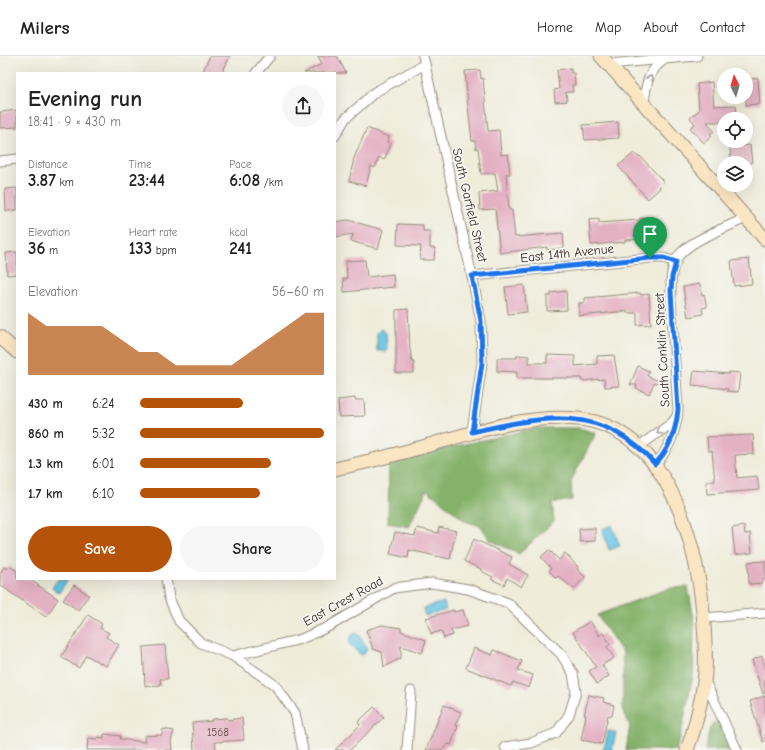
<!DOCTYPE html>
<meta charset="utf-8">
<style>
:root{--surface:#fff;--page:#f6f6f6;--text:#222;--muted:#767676;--line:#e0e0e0;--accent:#b45309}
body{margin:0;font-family:"Comic Neue",sans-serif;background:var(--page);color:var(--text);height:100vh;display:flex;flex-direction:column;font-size:15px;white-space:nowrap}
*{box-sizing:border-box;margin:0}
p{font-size:13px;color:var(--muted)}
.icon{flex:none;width:22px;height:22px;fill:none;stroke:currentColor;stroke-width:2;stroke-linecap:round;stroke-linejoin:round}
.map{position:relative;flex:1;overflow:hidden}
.panel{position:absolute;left:16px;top:16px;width:320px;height:508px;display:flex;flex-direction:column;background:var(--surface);border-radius:0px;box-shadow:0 4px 16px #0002}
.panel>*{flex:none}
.needle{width:26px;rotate:355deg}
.controls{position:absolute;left:717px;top:12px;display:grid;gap:8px}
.controls a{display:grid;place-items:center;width:36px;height:36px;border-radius:50%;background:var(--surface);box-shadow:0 4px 16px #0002;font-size:20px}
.pin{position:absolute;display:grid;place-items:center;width:34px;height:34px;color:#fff;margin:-41px -17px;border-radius:50% 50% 50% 0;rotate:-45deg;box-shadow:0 0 4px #0007}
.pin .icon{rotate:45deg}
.round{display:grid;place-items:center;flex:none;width:42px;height:42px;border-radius:21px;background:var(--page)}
.head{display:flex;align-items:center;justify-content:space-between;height:68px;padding:0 12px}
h1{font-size:22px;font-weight:800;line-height:30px}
.figures{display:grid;grid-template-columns:repeat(3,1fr);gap:6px;height:68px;padding:4px 12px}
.figures div{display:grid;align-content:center}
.figures b{font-size:17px;font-weight:800}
.figures small{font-size:11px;font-weight:400}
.figures p{font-size:11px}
.chart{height:112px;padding:8px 12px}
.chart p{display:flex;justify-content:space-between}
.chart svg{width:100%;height:72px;margin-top:4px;fill:var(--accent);opacity:.7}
.cta{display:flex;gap:8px;margin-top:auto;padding:8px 12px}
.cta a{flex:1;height:46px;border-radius:24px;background:var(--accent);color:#fff;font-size:16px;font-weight:800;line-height:46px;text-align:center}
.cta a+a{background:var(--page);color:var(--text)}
ul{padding:0 12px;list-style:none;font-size:13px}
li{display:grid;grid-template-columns:64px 48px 1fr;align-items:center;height:30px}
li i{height:10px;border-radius:5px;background:var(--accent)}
header{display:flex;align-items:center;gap:24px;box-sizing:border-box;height:56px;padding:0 20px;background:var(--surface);border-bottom:1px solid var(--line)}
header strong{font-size:19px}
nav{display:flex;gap:22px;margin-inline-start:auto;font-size:14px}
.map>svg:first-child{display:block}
.forest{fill:#85b26a;stroke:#606e44}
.water{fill:#65c5e4;stroke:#507881}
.building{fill:#e4b1c3}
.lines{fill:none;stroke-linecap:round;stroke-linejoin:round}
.street-casing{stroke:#958b7c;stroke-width:11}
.secondary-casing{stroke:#958b7c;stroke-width:15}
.street{stroke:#fff;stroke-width:9}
.secondary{stroke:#fbe6c4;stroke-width:13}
.oneway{stroke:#a79f9a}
.route-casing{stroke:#fff;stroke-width:8}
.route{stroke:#1a73e8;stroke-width:5}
.labels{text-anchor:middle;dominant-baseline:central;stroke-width:3.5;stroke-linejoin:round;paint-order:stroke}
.number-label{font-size:11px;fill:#654c47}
.street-label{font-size:13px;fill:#3b2a1e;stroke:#f6f6f2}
</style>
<header>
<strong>Milers</strong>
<nav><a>Home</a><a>Map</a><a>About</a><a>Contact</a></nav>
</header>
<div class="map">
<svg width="765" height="694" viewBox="0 0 765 694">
<rect width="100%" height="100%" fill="#f6f6f2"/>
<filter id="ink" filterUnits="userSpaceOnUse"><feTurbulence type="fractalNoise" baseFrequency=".025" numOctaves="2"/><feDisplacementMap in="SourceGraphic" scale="8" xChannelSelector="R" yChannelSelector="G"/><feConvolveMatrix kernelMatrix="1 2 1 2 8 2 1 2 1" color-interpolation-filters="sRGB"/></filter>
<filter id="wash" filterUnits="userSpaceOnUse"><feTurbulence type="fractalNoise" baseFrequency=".012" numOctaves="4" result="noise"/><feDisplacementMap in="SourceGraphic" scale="16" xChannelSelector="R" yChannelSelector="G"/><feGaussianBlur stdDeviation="0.9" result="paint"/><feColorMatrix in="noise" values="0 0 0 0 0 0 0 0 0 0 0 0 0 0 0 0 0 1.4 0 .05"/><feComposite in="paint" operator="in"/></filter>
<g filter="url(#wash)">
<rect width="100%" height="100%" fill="#efecda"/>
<g class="forest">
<polygon points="537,372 579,372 596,377 571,425 572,444 552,447 554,465 519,498 490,484 481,470 465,465 427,434 409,471 388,467 389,408 438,394"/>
<polygon points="688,531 694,564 693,619 680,682 676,694 626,694 630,670 623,656 623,597 597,559 670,532"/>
<polygon points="714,666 720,670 729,694 705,694 710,672"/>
</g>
<g class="water">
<polygon points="381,273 386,277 387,295 377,295 377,277"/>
<polygon points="612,469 620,490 609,494 602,473"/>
<polygon points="58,523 68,523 59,537 52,532"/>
<polygon points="444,546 446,554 425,560 423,552"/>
<polygon points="356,577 359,579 367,592 366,596 361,599 350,589 349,584 353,578"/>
<polygon points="608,675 616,677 612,694 602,694 605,689"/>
</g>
<g id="blocks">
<g class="building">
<polygon points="210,0 230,0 222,17 202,17"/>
<polygon points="318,0 337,0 346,17 304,17 322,8"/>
<polygon points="571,12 571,17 574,17 575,29 572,29 573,36 566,36 567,45 555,46 554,34 559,33 557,14"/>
<polygon points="480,14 481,23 483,22 488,75 499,74 501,99 508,98 510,118 506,118 509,154 512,154 515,181 563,177 564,192 547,194 547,191 500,197 495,153 480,154 479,137 498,135 495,117 481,118 478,92 476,93 475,85 472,85 468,50 465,15"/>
<polygon points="758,22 760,48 746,49 746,23"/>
<polygon points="712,26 714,50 736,49 737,63 724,63 724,66 707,66 714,75 710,78 712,80 704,87 690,72 695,68 690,62 699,54 697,28"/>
<polygon points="17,54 17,71 0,72 0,56"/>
<polygon points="618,66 619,82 585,84 583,69"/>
<polygon points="367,72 389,81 387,86 391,88 384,104 379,101 375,112 371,110 366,130 349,125 354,102"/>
<polygon points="750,89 752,107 731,107 730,91"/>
<polygon points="634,97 638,101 640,100 664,126 659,131 660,132 648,143 618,110"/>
<polygon points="17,132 17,154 6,155 5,133"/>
<polygon points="640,162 652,162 652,170 657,170 658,184 646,185 646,183 625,184 625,186 591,189 589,164 599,163 599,167 640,164"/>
<polygon points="348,164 383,174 378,193 351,185 353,178 335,181 335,166"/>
<polygon points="398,168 423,169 423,175 430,175 430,192 435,192 434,204 420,204 421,190 397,189"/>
<polygon points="17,196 17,218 7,219 6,197"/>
<polygon points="749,203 752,228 734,230 731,205"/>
<polygon points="365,204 367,221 393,218 394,231 344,236 343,223 347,223 346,205"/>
<polygon points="700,228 702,239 704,238 707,251 702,252 703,258 688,261 683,231"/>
<polygon points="524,229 527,256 508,258 505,231"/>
<polygon points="566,235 567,254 547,255 547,240 551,240 551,237"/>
<polygon points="640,237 641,239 649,238 651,268 637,269 637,257 627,257 627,255 579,260 579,247 585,247 585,242"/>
<polygon points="408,253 410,293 412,306 414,306 414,317 396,317 396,254"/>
<polygon points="517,299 529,300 529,307 547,307 547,299 575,300 575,310 597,308 597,300 614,299 619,330 605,331 604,323 582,325 581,322 517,322 517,316 497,315 497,302 517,302"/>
<polygon points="638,310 649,315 647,320 662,326 654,327 649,338 636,332 637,329 630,329"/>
<polygon points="694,315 729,318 729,316 740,317 738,336 727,335 728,333 692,329"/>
<polygon points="355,342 355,344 364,344 365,360 339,361 338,344"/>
<polygon points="753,379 754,398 735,399 737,422 757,420 759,434 707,438 706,426 715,425 712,395 708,395 707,381"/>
<polygon points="744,470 745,478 750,477 752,497 735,499 732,472"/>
<polygon points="439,471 456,475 450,503 409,494 408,502 390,498 395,476 415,480 417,472 438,477"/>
<polygon points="595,472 595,485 580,486 579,473"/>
<polygon points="474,483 512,501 509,508 528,519 521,531 507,522 504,529 491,523 493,521 481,515 481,513 464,505"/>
<polygon points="549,494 559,504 565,497 578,511 577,513 585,521 574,533 558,520 556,522 549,515 551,512 541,501"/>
<polygon points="765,505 765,523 762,523 762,527 749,528 748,506"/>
<polygon points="9,510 17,515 17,523 29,523 58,543 46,561 0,529 0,517 4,511 7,513"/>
<polygon points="74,529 89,539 78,554 63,544"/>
<polygon points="454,554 454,556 463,554 468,570 451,574 453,579 444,582 441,575 431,578 426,562"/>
<polygon points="88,559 102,568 100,572 109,577 106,581 119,589 106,610 86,599 79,612 61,601"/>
<polygon points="590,565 599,580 603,577 610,588 607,591 614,602 602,609 609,620 597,628 589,615 596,611 573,576"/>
<polygon points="382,569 401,572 401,575 426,584 422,597 401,590 401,602 384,611 382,596 373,593 366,574"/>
<polygon points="165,589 168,623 160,623 161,629 145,630 143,591"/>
<polygon points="474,592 492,599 494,594 522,605 518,614 533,619 529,632 513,626 511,630 466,612"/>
<polygon points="762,600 765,610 765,637 763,638 752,604"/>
<polygon points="589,639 604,642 603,646 614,649 612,660 608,659 602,688 581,684 586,659 584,659"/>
<polygon points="765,640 765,685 763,686 750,645"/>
<polygon points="444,649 461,656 455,669 458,670 451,689 448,688 442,694 426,694"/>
<polygon points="374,651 384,661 350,694 335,694 360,669 358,666"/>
<polygon points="228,662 228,664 242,662 244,684 215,686 216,694 194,694 192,667 212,665 212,663"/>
<polygon points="163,673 174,675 171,685 172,694 87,694 88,682 97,683 98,681 104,682 104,678 121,680 120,683 145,686 144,680 162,679"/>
</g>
</g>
</g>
<g filter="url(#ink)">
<use href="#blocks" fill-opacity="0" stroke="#958b7c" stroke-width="1"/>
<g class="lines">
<defs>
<g id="street">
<polyline points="423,0 472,220 481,265 482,307 472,376"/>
<polyline points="609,8 697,0"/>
<polyline points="256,17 270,0"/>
<path d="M644,47C646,27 648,15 665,3"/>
<polyline points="335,80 345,63 375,36 425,8"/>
<polyline points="0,105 17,103"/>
<polyline points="472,220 650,202 663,202 676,206"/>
<polyline points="638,391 672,367 677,360"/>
<path d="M655,409C669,394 676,374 678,354L671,244C670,206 674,195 709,179C721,173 733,168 746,162"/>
<polyline points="166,523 169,542 179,565 201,587 233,600 275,629 295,657 303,694"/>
<polyline points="704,562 765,557"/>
<polyline points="233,600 301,583 328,571 394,532 432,527 468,533 508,547 561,598 573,617 576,636 569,659 556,677 531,687 505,691"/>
<polyline points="705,625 737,694"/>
<polyline points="407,694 411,635"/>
</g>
<g id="secondary">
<polyline points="601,0 765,183"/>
<polyline points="0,281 17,296"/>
<path d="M335,413C363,407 391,400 419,392C471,377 524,358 579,363C670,373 699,493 704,568C705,587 707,607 704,626C701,646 694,675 687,694"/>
</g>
</defs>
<use href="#street" class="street-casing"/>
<use href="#secondary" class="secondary-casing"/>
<use href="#street" class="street"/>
<use href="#secondary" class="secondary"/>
</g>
<defs><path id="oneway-chevron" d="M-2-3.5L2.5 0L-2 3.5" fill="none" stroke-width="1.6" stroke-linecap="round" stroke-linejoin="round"/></defs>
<g class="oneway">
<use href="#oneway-chevron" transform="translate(650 22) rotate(-65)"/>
<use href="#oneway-chevron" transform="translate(659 376) rotate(146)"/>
</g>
</g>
<g class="lines" filter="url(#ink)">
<defs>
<path id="route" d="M650,202H663L676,206L672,221L671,235L678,354C676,374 669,394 655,408C602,347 543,360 472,376L482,307L481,265L472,220Z"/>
</defs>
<use href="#route" class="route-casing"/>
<use href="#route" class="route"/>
</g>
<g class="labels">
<g class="number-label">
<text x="218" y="676">1568</text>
</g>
<g class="street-label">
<text transform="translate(470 149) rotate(77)">South Garfield Street</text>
<text transform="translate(567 197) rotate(-6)">East 14th Avenue</text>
<text transform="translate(662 294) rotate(-93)">South Conklin Street</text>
<text transform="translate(343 545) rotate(-29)">East Crest Road</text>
</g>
</g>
</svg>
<div class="controls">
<a><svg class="needle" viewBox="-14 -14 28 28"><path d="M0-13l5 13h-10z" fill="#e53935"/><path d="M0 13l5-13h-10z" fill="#767676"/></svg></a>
<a><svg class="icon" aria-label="locate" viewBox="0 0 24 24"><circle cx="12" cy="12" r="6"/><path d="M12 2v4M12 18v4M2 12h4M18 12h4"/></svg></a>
<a><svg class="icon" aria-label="layers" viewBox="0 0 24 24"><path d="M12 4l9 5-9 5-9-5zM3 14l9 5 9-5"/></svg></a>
</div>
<div class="pin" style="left:650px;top:202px;background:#1e9e55"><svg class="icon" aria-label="arrive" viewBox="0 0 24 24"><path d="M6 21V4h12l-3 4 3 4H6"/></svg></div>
<section class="panel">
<div class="head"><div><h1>Evening run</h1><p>18:41 · 9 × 430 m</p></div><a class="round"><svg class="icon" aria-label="share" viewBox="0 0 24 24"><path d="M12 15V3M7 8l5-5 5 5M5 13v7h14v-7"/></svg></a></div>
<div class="figures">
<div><p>Distance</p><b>3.87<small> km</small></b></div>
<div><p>Time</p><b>23:44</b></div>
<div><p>Pace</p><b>6:08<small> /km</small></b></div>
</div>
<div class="figures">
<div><p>Elevation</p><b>36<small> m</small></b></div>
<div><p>Heart rate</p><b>133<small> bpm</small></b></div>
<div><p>kcal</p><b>241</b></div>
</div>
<div class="chart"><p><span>Elevation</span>56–60 m</p>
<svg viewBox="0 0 160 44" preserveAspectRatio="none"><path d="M0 44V6L10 14L20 14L30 14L40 14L50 22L60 30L70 30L80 38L90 38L100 38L110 38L120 30L130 22L140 14L150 6L160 6V44z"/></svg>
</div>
<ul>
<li><b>430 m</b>6:24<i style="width:56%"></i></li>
<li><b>860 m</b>5:32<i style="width:100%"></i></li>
<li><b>1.3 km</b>6:01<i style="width:71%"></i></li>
<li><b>1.7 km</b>6:10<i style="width:65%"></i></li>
</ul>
<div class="cta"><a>Save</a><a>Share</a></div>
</section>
</div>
